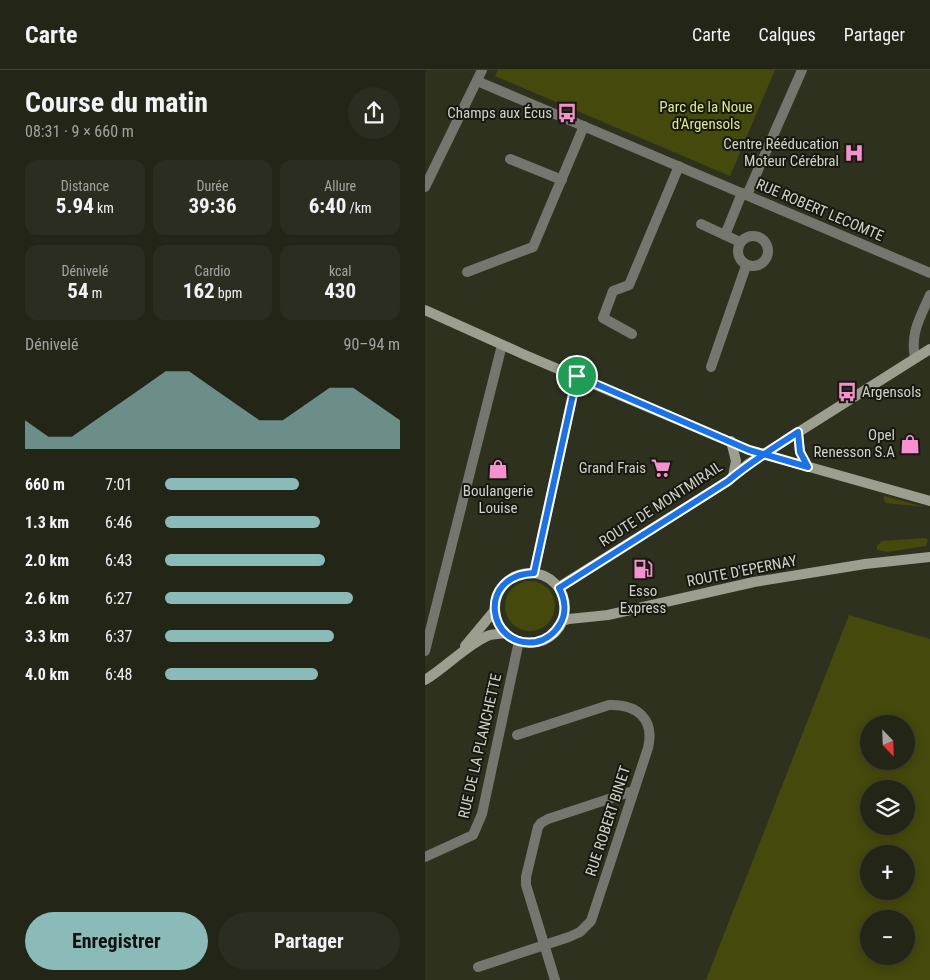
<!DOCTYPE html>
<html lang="fr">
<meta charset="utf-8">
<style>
:root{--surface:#232517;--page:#2b2d20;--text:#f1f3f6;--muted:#a3a5a1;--line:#404236;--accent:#8bbbb9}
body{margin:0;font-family:"Roboto Condensed",sans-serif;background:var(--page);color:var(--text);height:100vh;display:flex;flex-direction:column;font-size:19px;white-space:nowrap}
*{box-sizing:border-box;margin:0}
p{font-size:16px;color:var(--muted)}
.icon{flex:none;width:28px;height:28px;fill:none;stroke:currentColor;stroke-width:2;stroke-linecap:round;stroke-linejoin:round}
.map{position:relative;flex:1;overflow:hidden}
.details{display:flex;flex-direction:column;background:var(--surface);width:425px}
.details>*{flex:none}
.needle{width:32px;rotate:157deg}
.controls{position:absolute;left:435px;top:645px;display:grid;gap:10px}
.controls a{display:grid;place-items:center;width:55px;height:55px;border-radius:50%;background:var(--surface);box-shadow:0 2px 12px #0003,0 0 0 1px var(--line);font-size:25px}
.pin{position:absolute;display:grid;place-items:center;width:42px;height:42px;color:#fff;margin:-21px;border:2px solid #fff;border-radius:50%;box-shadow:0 1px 5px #0007}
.round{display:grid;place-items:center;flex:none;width:52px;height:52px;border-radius:26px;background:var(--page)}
.summary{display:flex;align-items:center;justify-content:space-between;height:85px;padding:0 25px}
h1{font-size:28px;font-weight:700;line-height:38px}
.metrics{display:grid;grid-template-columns:repeat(3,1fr);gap:8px;height:85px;padding:5px 25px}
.metrics div{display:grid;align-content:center;border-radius:12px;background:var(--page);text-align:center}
.metrics b{font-size:21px;font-weight:700}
.metrics small{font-size:14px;font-weight:400}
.metrics p{font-size:14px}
.chart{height:140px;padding:10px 25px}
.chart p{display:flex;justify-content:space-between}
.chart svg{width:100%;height:90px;margin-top:5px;fill:var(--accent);opacity:.7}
.cta{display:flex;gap:10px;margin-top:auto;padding:10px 25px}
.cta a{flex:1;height:58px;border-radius:30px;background:var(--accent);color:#111;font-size:20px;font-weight:700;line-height:58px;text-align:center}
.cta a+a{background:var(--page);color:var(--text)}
ul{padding:0 25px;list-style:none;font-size:16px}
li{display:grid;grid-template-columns:80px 60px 1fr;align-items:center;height:38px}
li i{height:12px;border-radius:6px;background:var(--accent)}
header{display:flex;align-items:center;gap:30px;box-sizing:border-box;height:70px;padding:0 25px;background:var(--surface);border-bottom:1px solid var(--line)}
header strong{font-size:24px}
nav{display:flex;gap:28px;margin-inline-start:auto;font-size:18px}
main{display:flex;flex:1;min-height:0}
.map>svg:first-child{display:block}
.green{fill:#45490c;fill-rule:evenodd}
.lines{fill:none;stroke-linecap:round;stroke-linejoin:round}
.minor{stroke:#75766d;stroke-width:10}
.secondary{stroke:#9c9e8f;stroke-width:10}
.route-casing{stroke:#fff;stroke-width:10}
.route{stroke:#1a73e8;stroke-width:6}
.labels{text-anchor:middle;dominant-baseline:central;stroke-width:4;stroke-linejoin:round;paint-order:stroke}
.park-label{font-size:15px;fill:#e0ea87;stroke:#171810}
.poi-label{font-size:15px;fill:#d2d3c8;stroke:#171810;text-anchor:end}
.street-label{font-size:15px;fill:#d2d3c8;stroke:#171810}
</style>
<header>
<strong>Carte</strong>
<nav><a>Carte</a><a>Calques</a><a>Partager</a></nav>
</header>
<main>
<section class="details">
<div class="summary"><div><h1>Course du matin</h1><p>08:31 · 9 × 660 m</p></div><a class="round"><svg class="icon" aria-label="share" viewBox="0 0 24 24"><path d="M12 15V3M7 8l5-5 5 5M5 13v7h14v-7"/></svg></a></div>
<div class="metrics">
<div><p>Distance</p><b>5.94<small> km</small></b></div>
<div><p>Durée</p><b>39:36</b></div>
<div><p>Allure</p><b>6:40<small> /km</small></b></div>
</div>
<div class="metrics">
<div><p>Dénivelé</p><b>54<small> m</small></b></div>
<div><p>Cardio</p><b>162<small> bpm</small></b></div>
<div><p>kcal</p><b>430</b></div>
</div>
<div class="chart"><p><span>Dénivelé</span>90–94 m</p>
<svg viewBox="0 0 160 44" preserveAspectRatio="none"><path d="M0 44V30L10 38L20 38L30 30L40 22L50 14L60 6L70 6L80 14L90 22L100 30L110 30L120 22L130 14L140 14L150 22L160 30V44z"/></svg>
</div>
<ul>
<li><b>660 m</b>7:01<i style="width:57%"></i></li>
<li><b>1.3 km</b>6:46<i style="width:66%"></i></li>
<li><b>2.0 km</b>6:43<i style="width:68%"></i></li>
<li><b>2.6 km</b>6:27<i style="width:80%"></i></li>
<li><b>3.3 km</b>6:37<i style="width:72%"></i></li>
<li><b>4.0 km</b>6:48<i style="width:65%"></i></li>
</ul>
<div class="cta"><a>Enregistrer</a><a>Partager</a></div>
</section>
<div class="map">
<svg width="505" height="910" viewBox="0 0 505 910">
<rect width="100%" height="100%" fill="#2f311f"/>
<g class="green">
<polygon points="73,0 350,0 305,106 70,6"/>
<polygon points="459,426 500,437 461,433 459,430"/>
<polygon points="500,468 503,470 501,476 461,482 452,480 452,476 457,471"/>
<circle cx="105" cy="536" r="25"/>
<path d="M424,545L505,569V910H281ZM444,654H481V691H444ZM444,719H481V756H444ZM444,784H481V821H444ZM444,849H481V886H444Z"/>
</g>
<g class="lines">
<g class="minor">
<polyline points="52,11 505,203"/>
<polyline points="85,89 137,110"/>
<polyline points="0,117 57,0"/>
<polyline points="322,125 377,0"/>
<polyline points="276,154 315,172"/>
<polyline points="300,165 317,123"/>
<circle cx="328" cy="181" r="15"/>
<polyline points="42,202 108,177 159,56"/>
<polyline points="207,264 178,248 188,221 204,215 254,96"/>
<path d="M490,288C485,263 495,248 505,225"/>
<polyline points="286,297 321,196"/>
<polyline points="109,503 152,306"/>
<polyline points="0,581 77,275"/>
<polyline points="0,787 48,765 57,744 94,571"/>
<path d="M53,897L144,867L155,862L166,851L223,678C230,649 212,634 184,635L92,665"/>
<polyline points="130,910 101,815 101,807 113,757 116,753 123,749 208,721"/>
</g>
<g class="secondary">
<polyline points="0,240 100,285 324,380 505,431"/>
<polyline points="373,363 375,382 383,397"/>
<polyline points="306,371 311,391 308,406"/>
<circle cx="105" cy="538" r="35"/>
<polyline points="134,517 303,411 323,394 505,279"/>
<polyline points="137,551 144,549 183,545 329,512 440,494 505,487"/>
<polyline points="40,576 70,540"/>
<path d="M0,610C20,598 45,572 65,565C69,564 75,564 80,563"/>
</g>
</g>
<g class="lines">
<defs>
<path id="route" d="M152,306L109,503C51,505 62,579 111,572C121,570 130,563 135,554C142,543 140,529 134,518L303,411C325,392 349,378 373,362L375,382L383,397L324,380L152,306"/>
</defs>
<use href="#route" class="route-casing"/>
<use href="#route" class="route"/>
</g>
<defs>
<symbol id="bus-bare" viewBox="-9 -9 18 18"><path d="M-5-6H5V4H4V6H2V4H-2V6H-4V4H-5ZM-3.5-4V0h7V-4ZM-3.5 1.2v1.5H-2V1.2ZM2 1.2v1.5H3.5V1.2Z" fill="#f790ce" stroke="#171810" stroke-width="2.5" paint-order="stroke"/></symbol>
<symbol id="hospital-bare" viewBox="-9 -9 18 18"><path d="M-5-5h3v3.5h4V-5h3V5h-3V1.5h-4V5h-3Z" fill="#f790ce" stroke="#171810" stroke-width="2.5" paint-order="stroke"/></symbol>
<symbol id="shop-bare" viewBox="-9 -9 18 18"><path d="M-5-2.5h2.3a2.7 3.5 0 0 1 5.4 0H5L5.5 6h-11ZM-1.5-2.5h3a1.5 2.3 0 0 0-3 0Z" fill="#f790ce" stroke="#171810" stroke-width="2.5" paint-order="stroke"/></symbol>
<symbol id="supermarket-bare" viewBox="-9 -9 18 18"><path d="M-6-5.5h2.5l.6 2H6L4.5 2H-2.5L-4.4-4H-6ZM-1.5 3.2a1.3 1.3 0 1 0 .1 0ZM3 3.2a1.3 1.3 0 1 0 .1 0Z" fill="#f790ce" stroke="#171810" stroke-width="2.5" paint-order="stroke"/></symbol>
<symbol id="fuel-bare" viewBox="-9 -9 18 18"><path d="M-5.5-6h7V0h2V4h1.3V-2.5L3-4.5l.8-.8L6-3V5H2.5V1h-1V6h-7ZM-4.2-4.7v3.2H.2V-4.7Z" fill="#f790ce" stroke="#171810" stroke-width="2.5" paint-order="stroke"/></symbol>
</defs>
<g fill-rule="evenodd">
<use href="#bus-bare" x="128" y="29" width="28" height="28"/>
<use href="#hospital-bare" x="415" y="69" width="28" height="28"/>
<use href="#bus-bare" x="408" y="308" width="28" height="28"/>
<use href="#shop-bare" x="471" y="360" width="28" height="28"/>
<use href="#supermarket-bare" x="222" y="384" width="28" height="28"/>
<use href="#shop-bare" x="59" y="385" width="28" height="28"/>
<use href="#fuel-bare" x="204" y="485" width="28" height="28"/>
</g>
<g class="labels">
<g class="park-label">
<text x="281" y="37">Parc de la Noue<tspan x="281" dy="17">d'Argensols</tspan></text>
</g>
<g class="poi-label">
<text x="127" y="43">Champs aux Écus</text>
<text x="414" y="74">Centre Rééducation<tspan x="414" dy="17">Moteur Cérébral</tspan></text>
<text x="437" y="322" text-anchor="start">Argensols</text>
<text x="470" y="365">Opel<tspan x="470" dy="17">Renesson S.A</tspan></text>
<text x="221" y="398">Grand Frais</text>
<text x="73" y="421" text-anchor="middle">Boulangerie<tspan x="73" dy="17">Louise</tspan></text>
<text x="218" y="521" text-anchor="middle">Esso<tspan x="218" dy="17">Express</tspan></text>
</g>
<g class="street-label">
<text transform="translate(395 140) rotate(23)">RUE ROBERT LECOMTE</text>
<text transform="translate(236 434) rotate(-33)">ROUTE DE MONTMIRAIL</text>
<text transform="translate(317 501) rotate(-11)">ROUTE D'EPERNAY</text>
<text transform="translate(55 676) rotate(-77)">RUE DE LA PLANCHETTE</text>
<text transform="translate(183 751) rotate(-72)">RUE ROBERT BINET</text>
</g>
</g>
</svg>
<div class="controls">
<a><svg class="needle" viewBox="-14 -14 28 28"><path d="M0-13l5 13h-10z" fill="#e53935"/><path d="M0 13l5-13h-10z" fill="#a3a5a1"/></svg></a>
<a><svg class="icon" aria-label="layers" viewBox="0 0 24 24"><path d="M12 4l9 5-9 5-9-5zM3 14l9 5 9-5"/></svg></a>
<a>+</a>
<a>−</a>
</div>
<div class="pin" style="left:152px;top:306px;background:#1e9e55"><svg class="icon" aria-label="arrive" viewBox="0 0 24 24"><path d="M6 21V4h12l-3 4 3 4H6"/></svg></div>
</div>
</main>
